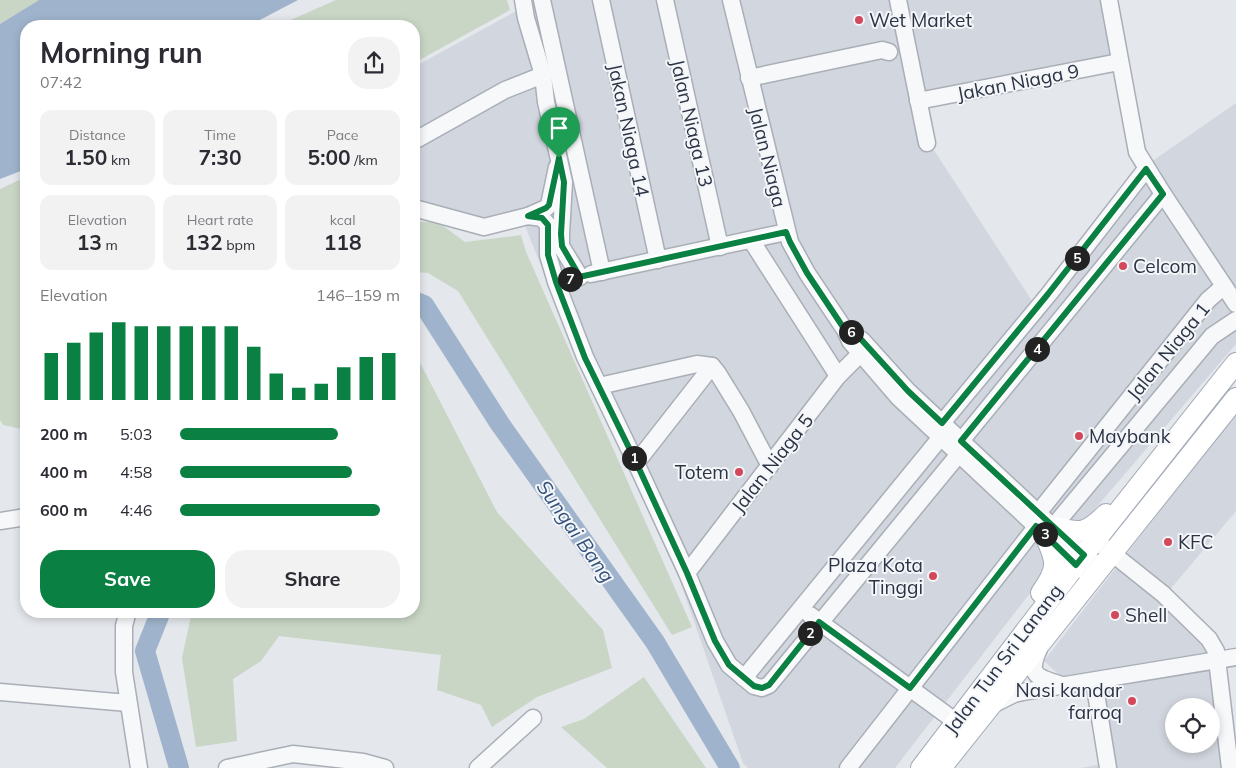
<!DOCTYPE html>
<meta charset="utf-8">
<style>
:root{--surface:#fff;--page:#f2f2f3;--text:#2b2b33;--muted:#7c7c81;--accent:#0b8043}
body{margin:0;font-family:Mulish,sans-serif;background:var(--page);color:var(--text);height:100vh;display:flex;flex-direction:column;font-size:19px;white-space:nowrap}
*{box-sizing:border-box;margin:0}
p{font-size:16px;color:var(--muted)}
.icon{flex:none;width:28px;height:28px;fill:none;stroke:currentColor;stroke-width:2;stroke-linecap:round;stroke-linejoin:round}
.map{position:relative;flex:1;overflow:hidden}
.side{position:absolute;left:20px;top:20px;width:400px;height:598px;display:flex;flex-direction:column;background:var(--surface);border-radius:20px;box-shadow:0 2px 8px #0003}
.side>*{flex:none}
.buttons{position:absolute;left:1165px;top:698px;display:grid;gap:10px}
.buttons a{display:grid;place-items:center;width:55px;height:55px;border-radius:50%;background:var(--surface);box-shadow:0 2px 8px #0003;font-size:25px}
.pin{position:absolute;display:grid;place-items:center;width:42px;height:42px;color:#fff;margin:-51px -21px;border-radius:50% 50% 50% 0;rotate:-45deg;box-shadow:0 0 5px #0007}
.pin .icon{rotate:45deg}
.km{position:absolute;width:25px;height:25px;margin:-12px;border-radius:50%;background:#222;color:#fff;font-size:14px;line-height:25px;text-align:center}
.round{display:grid;place-items:center;flex:none;width:52px;height:52px;border-radius:20px;background:var(--page)}
.summary{display:flex;align-items:center;justify-content:space-between;height:85px;padding:0 20px}
h1{font-size:28px;font-weight:700;line-height:38px}
.figures{display:grid;grid-template-columns:repeat(3,1fr);gap:8px;height:85px;padding:5px 20px}
.figures div{display:grid;align-content:center;border-radius:12px;background:var(--page);text-align:center}
.figures b{font-size:21px;font-weight:700}
.figures small{font-size:14px;font-weight:400}
.figures p{font-size:14px}
.chart{height:140px;padding:10px 20px}
.chart p{display:flex;justify-content:space-between}
.chart svg{width:100%;height:90px;margin-top:5px;stroke:var(--accent);stroke-width:6}
.cta{display:flex;gap:10px;margin-top:auto;padding:10px 20px}
.cta a{flex:1;height:58px;border-radius:20px;background:var(--accent);color:#fff;font-size:20px;font-weight:700;line-height:58px;text-align:center}
.cta a+a{background:var(--page);color:var(--text)}
ul{padding:0 20px;list-style:none;font-size:16px}
li{display:grid;grid-template-columns:80px 60px 1fr;align-items:center;height:38px}
li i{height:12px;border-radius:6px;background:var(--accent)}
.map>svg:first-child{display:block}
.built{fill:#d2d6de;fill-rule:evenodd}
.green{fill:#c9d6c5}
.water{fill:#9fb4cc}
.lines{fill:none;stroke-linecap:round;stroke-linejoin:round}
.river{stroke:#9fb4cc;stroke-width:20}
.minor-casing{stroke:#a9aeb7;stroke-width:19}
.major-casing{stroke:#a3abb8;stroke-width:22}
.minor{stroke:#f7f8fa;stroke-width:16}
.major{stroke:#fff;stroke-width:20}
.route-casing{stroke:#fff;stroke-width:10}
.route{stroke:#0b8043;stroke-width:6}
.poi-dot{fill:#d1495b;stroke:#f4f6f9;stroke-width:2}
.labels{text-anchor:middle;dominant-baseline:central;stroke-width:4;stroke-linejoin:round;paint-order:stroke}
.poi-label{font-size:19px;fill:#2b3445;stroke:#f4f6f9;text-anchor:start}
.street-label{font-size:19px;fill:#2b3445;stroke:#f4f6f9}
.water-label{font-size:20px;font-style:italic;fill:#34527a;stroke:#f4f6f9}
</style>
<div class="map">
<svg width="1236" height="768" viewBox="0 0 1236 768">
<rect width="100%" height="100%" fill="#e4e7ec"/>
<g class="built">
<polygon points="516,0 1104,0 1116,67 923,104 930,144 1034,304 1141,169 1236,103 1236,344 1094,510 895,768 748,768 743,763 679,578 579,362 524,223 414,213 414,67 518,10"/>
<path d="M1236,412V511L1167,593L1213,637L1235,768H1081L1102,764L1089,677L1067,682L1044,661ZM1174,706H1211V744H1174Z"/>
</g>
<g class="green">
<polygon points="0,0 39,0 0,24"/>
<polygon points="336,0 507,0 510,10 414,63 414,26 277,26"/>
<polygon points="26,177 26,430 3,425 0,420 0,189"/>
<polygon points="414,222 438,222 465,242 521,235 526,252 692,627 672,635 458,291 428,273 414,272"/>
<polygon points="414,351 497,512 603,630 612,668 537,697 492,727 481,705 437,690 441,655 279,636 261,661 233,679 237,741 196,747 182,658 192,611 414,611"/>
<polygon points="644,677 706,768 607,768 561,727 584,719"/>
</g>
<polygon class="water" points="39,0 298,0 248,26 26,26 26,169 0,179 0,24"/>
<g class="lines">
<g class="river">
<polyline points="414,301 424,305 500,424 655,642 730,768"/>
<polyline points="161,611 145,651 179,768"/>
</g>
<defs>
<g id="minor">
<polyline points="523,0 526,18 543,75 546,102 564,182 561,234 561,246 580,277"/>
<polyline points="542,0 602,272"/>
<polyline points="601,0 658,260"/>
<polyline points="665,0 720,247"/>
<polyline points="731,0 790,242 807,273 845,330 850,341 899,398 1085,572"/>
<polyline points="898,0 927,143"/>
<polyline points="1109,0 1137,152 1163,194 1236,304"/>
<polyline points="749,78 882,50 889,52"/>
<polyline points="918,101 1119,62"/>
<polyline points="414,141 505,90 543,75"/>
<polyline points="414,208 484,227 528,216 546,208 549,205 557,167"/>
<polyline points="528,216 542,218 548,225 548,255 556,282 585,357 636,463 687,573 715,641 729,665 754,686 762,688 769,685 959,454"/>
<polyline points="751,240 838,376"/>
<polyline points="591,274 786,232"/>
<polyline points="862,340 908,391 1053,527 1100,568"/>
<polyline points="599,386 697,364 712,366 717,372 741,411 770,466"/>
<polyline points="942,423 1049,294 1146,169"/>
<polyline points="961,441 1163,194"/>
<polyline points="636,463 712,366"/>
<polyline points="1038,513 1208,300 1224,286"/>
<polyline points="0,521 26,517"/>
<polyline points="1053,527 1212,336 1236,320"/>
<polyline points="1103,546 1163,594 1209,639 1216,651 1230,768"/>
<polyline points="687,573 838,376 860,354"/>
<polyline points="128,611 124,626 124,672 139,768"/>
<polyline points="810,615 955,721"/>
<path d="M1039,649C1028,674 1035,677 1059,684"/>
<polyline points="744,678 941,437"/>
<polyline points="1094,681 1108,768"/>
<polyline points="0,692 128,703"/>
<polyline points="994,704 1014,694 1023,692 1236,657"/>
<polyline points="227,768 293,754 363,762 385,768"/>
<polyline points="478,768 533,718"/>
<polyline points="848,768 1036,527"/>
</g>
<g id="major">
<path d="M1053,527C1081,533 1085,535 1106,514"/>
<path d="M1041,593C1059,568 1057,561 1044,534"/>
<polyline points="921,768 1076,565 1236,363"/>
<polyline points="941,768 1236,398"/>
</g>
</defs>
<use href="#minor" class="minor-casing"/>
<use href="#major" class="major-casing"/>
<use href="#minor" class="minor"/>
<use href="#major" class="major"/>
</g>
<g class="lines">
<defs>
<polyline id="route" points="559,158 564,182 561,234 562,246 580,277 556,282 585,358 636,462 687,573 715,641 729,665 754,686 762,688 769,685 819,622 910,688 1036,526 1076,565 1084,555 961,441 1163,194 1146,169 1048,294 942,423 908,391 858,336 845,330 807,273 790,242 786,232 556,282 548,255 548,225 542,218 528,216 546,208 549,205 559,158"/>
</defs>
<use href="#route" class="route-casing"/>
<use href="#route" class="route"/>
</g>
<g class="poi-dot">
<circle cx="859" cy="20" r="5"/>
<circle cx="1123" cy="266" r="5"/>
<circle cx="1079" cy="436" r="5"/>
<circle cx="739" cy="472" r="5"/>
<circle cx="1168" cy="542" r="5"/>
<circle cx="933" cy="576" r="5"/>
<circle cx="1115" cy="615" r="5"/>
<circle cx="1132" cy="701" r="5"/>
</g>
<g class="labels">
<g class="poi-label">
<text x="869" y="20">Wet Market</text>
<text x="1133" y="266">Celcom</text>
<text x="1089" y="436">Maybank</text>
<text x="729" y="472" text-anchor="end">Totem</text>
<text x="1178" y="542">KFC</text>
<text x="923" y="565" text-anchor="end">Plaza Kota<tspan x="923" dy="22">Tinggi</tspan></text>
<text x="1125" y="615">Shell</text>
<text x="1122" y="690" text-anchor="end">Nasi kandar<tspan x="1122" dy="22">farroq</tspan></text>
</g>
<g class="street-label">
<text transform="translate(1018 82) rotate(-11)">Jakan Niaga 9</text>
<text transform="translate(692 123) rotate(77)">Jalan Niaga 13</text>
<text transform="translate(629 130) rotate(78)">Jakan Niaga 14</text>
<text transform="translate(768 157) rotate(76)">Jalan Niaga</text>
<text transform="translate(1168 351) rotate(-51)">Jalan Niaga 1</text>
<text transform="translate(772 463) rotate(-52)">Jalan Niaga 5</text>
<text transform="translate(1003 659) rotate(-53)">Jalan Tun Sri Lanang</text>
</g>
<g class="water-label">
<text transform="translate(576 531) rotate(55)">Sungai Bang</text>
</g>
</g>
</svg>
<div class="buttons">
<a><svg class="icon" aria-label="locate" viewBox="0 0 24 24"><circle cx="12" cy="12" r="6"/><path d="M12 2v4M12 18v4M2 12h4M18 12h4"/></svg></a>
</div>
<div class="pin" style="left:559px;top:158px;background:#1e9e55"><svg class="icon" aria-label="arrive" viewBox="0 0 24 24"><path d="M6 21V4h12l-3 4 3 4H6"/></svg></div>
<b class="km" style="left:634px;top:458px">1</b>
<b class="km" style="left:810px;top:633px">2</b>
<b class="km" style="left:1045px;top:534px">3</b>
<b class="km" style="left:1037px;top:349px">4</b>
<b class="km" style="left:1077px;top:258px">5</b>
<b class="km" style="left:851px;top:332px">6</b>
<b class="km" style="left:570px;top:279px">7</b>
<section class="side">
<div class="summary"><div><h1>Morning run</h1><p>07:42</p></div><a class="round"><svg class="icon" aria-label="share" viewBox="0 0 24 24"><path d="M12 15V3M7 8l5-5 5 5M5 13v7h14v-7"/></svg></a></div>
<div class="figures">
<div><p>Distance</p><b>1.50<small> km</small></b></div>
<div><p>Time</p><b>7:30</b></div>
<div><p>Pace</p><b>5:00<small> /km</small></b></div>
</div>
<div class="figures">
<div><p>Elevation</p><b>13<small> m</small></b></div>
<div><p>Heart rate</p><b>132<small> bpm</small></b></div>
<div><p>kcal</p><b>118</b></div>
</div>
<div class="chart"><p><span>Elevation</span>146–159 m</p>
<svg viewBox="0 0 160 44" preserveAspectRatio="none"><path d="M5 44V21M15 44V16M25 44V11M35 44V6M45 44V8M55 44V8M65 44V8M75 44V8M85 44V8M95 44V18M105 44V31M115 44V38M125 44V36M135 44V28M145 44V23M155 44V21"/></svg>
</div>
<ul>
<li><b>200 m</b>5:03<i style="width:72%"></i></li>
<li><b>400 m</b>4:58<i style="width:78%"></i></li>
<li><b>600 m</b>4:46<i style="width:91%"></i></li>
</ul>
<div class="cta"><a>Save</a><a>Share</a></div>
</section>
</div>
